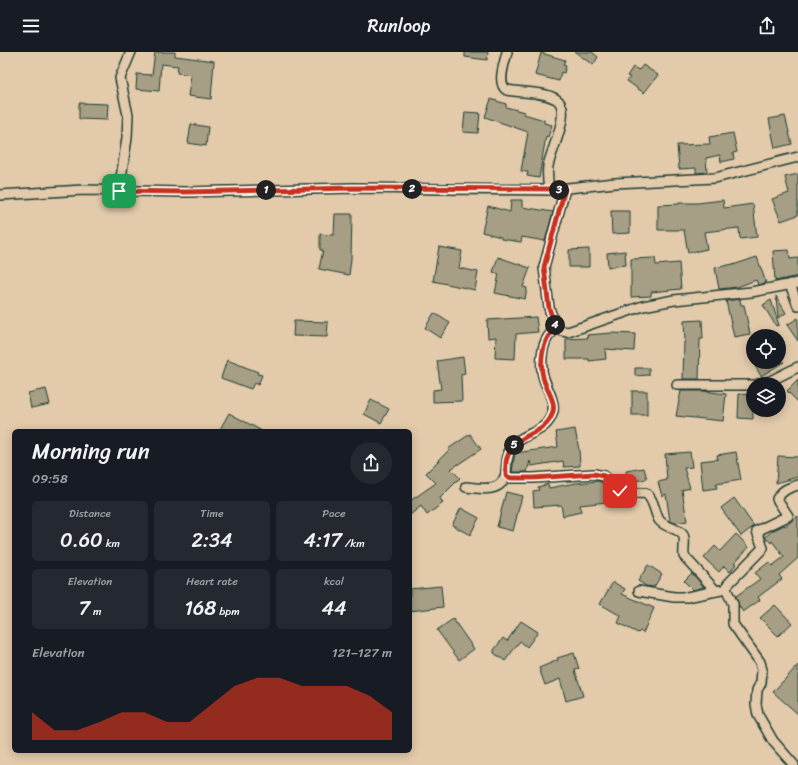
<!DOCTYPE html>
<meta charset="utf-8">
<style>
:root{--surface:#171b24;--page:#242831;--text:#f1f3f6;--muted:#9ea1a6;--accent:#c8321e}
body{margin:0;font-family:Sriracha,sans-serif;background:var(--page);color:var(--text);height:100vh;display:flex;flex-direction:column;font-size:15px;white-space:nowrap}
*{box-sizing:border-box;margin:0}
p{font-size:13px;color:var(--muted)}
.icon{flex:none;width:22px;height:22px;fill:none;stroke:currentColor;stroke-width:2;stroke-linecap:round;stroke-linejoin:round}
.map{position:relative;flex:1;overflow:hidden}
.sheet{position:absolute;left:12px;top:377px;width:400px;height:324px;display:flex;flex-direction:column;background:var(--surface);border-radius:6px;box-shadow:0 2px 10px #0003}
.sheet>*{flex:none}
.fabs{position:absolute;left:746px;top:277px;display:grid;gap:8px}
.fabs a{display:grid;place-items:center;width:40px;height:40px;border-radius:50%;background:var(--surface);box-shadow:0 2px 10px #0003;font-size:20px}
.pin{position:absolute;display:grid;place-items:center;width:34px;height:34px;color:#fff;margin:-17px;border-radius:8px;box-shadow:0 2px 6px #0006}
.km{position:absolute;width:20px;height:20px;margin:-10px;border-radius:50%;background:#222;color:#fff;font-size:11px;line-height:20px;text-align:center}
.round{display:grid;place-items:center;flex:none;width:42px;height:42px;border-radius:21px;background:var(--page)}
.head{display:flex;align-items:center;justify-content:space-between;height:68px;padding:0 20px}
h1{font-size:22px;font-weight:600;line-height:30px}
.metrics{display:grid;grid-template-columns:repeat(3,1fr);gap:6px;height:68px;padding:4px 20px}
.metrics div{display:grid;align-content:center;border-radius:6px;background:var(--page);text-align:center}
.metrics b{font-size:20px;font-weight:600}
.metrics small{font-size:11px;font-weight:400}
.metrics p{font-size:11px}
.chart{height:112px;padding:8px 20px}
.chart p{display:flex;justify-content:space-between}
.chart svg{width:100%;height:72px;margin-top:4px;fill:var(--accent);opacity:.7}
header{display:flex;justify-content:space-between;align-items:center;height:52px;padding:0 20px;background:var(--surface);font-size:18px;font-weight:600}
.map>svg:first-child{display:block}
.building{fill:#a69f85;stroke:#1f3d34}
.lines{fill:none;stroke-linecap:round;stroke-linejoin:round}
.street-casing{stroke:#1f3d34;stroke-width:12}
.street{stroke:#e2caaa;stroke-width:9}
.route-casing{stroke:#fff;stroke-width:8}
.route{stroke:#c8321e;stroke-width:5}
</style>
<header><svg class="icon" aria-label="menu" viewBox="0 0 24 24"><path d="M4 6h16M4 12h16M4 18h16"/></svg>Runloop<svg class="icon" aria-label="share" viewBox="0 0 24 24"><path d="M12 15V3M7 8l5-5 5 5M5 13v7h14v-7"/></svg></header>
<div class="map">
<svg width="798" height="713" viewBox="0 0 798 713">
<rect width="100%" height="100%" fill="#e2caaa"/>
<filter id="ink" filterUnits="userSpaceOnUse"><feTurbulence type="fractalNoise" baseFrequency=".025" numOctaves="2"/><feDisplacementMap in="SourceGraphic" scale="8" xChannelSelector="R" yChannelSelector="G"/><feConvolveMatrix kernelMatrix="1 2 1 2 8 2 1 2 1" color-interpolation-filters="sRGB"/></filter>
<g filter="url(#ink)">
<g class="building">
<polygon points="155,0 175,0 175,4 214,9 211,47 188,44 191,23 177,21 178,14 161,12 159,39 136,37 137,22 152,23"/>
<polygon points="465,0 488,0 487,8 465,5"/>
<polygon points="575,0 592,0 598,5 593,13"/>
<polygon points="541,1 565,8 563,13 566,14 564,21 561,20 559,29 535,23"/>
<polygon points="643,13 658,23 644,41 627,29 630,25 627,24 633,15 639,18"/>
<polygon points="491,47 506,52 506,55 524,60 524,62 544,68 544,71 552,73 548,85 546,84 539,126 527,124 528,120 521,119 528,80 485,65"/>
<polygon points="79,51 108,52 107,68 79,67"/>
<polygon points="465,60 480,61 478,81 463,80"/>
<polygon points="785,64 792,92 775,96 769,67"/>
<polygon points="191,72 208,75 206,94 188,91"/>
<polygon points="733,81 737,100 733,101 734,107 721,110 720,103 706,106 707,120 696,121 696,116 679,117 677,93 710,92 709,85"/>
<polygon points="798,122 798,163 781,169 772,147 789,141 785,125"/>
<polygon points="511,148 522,148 522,155 553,160 545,189 522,185 521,190 501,187 501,185 482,180 488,154 510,160"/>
<polygon points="723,148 724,156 753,152 757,185 740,187 739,176 704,180 707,197 688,201 684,178 658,178 658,153 679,152 679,151 698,151"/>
<polygon points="611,159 630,159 630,181 612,182"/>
<polygon points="335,162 352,162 351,207 349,223 319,217 323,198 320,198 320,182 334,183"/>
<polygon points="439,195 462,199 459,216 478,220 475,238 433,229"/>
<polygon points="589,197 589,215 569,215 569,198"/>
<polygon points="789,198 790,207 798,206 798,224 775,229 773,199"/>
<polygon points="625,199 626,213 608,215 607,201"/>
<polygon points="498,205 530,216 523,235 527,236 525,247 495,241 499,222 493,220"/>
<polygon points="757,205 766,231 758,233 756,228 737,235 719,237 715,216 733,212 733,213"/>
<polygon points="655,206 656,213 679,211 681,237 651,240 651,244 631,245 631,207"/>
<polygon points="776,244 786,261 778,266"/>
<polygon points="740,247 741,253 744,253 750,282 734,285 726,249"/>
<polygon points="771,248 779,273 776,274 763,253"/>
<polygon points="434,261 450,271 440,286 425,276"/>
<polygon points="536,265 538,280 516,282 515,307 495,306 496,285 488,286 487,268"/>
<polygon points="798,266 798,289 787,273"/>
<polygon points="702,268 703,287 700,287 699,327 683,327 684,290 685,290 684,269"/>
<polygon points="294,269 328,270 327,285 293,284"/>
<polygon points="612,281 635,282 634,299 605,297 606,307 589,309 589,307 566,307 566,287 588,286 587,283"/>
<polygon points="463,305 465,322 461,323 462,349 433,350 433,338 441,337 437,309"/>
<polygon points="227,308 258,320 257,322 262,323 258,333 254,331 251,337 221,326"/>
<polygon points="761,310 784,310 761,324 755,314"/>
<polygon points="635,316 649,316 649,323 635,324"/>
<polygon points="798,328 798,350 787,339"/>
<polygon points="46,337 50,352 31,356 28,341"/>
<rect x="632" y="339" width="15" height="24"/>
<polygon points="681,339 703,339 726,342 723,369 676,364"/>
<polygon points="739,342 753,343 753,367 738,366"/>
<polygon points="371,348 389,357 381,371 364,362"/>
<polygon points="229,361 262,379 219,379"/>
<polygon points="575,377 579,398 580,414 564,415 563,409 531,414 530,409 527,420 512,420 515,401 558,395 556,380"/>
<polygon points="470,382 481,397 451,417 460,426 440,446 443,451 427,463 421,454 410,463 410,449 436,431 426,421 449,398 448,397"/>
<polygon points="690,400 692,415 684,416 690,436 682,438 687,469 675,471 670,469 666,442 662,444 658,430 667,428 665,402"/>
<polygon points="736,400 741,428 716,432 717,436 703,438 700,409 718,407 717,403"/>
<polygon points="778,404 798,405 798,425 776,431"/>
<polygon points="644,416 647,427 628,430 626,419"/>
<polygon points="599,429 605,433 607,450 580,453 581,460 563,464 561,453 534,455 533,439 539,438 538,435 548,432 549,436 576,431"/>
<polygon points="506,440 522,444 513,479 497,475"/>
<polygon points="734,446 754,474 741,484 721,456"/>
<polygon points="461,456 479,466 470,483 452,473"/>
<polygon points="798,464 798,506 779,523 782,527 758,545 760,548 743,560 739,554 736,544 760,527 755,521 769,510 772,514 784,505 772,489 771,491 765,485 772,479 784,473 785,474"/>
<polygon points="736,482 749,495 734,511 736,512 730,520 724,514 719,520 704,506 715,494 720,499"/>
<polygon points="648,513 662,522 654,535 646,534 638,529"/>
<polygon points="692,521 704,535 693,538 684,529"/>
<polygon points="613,530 625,537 622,542 654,556 643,581 640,579 638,581 618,571 621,564 600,552"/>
<polygon points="441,534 443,555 410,559 410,537"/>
<polygon points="775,553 792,571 778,584 760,566"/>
<polygon points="453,567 474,597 459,608 437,578"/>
<polygon points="521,569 538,580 527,595 520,589 505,609 494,601 494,598 503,586 507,589"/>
<polygon points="574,601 579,617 575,618 583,644 566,649 560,627 545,633 539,616 558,608 557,606"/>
<polygon points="798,613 798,662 773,640"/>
</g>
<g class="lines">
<defs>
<g id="street">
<path d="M507,0C505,10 496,32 507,38C522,41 543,39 556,47C573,57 551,98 548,114C547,121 548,131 549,138"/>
<polyline points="565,137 544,215 549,256 556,276 562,279 568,280 643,254 674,248 751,240 798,231"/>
<polyline points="119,139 127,86 128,63 120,26 131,0"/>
<polyline points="0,143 83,138 185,140 353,136 549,138 615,131 715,126 798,105"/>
<polyline points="790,232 798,254"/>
<polyline points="758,332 770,329 798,315"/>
<polyline points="677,333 753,333"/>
<path d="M506,424L511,426H533L594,422L604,424L625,442L645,441C654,446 654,459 659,468C665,476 677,475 683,483C686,487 683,498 684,504L716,539"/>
<path d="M466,435C476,436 491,439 499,433C511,424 503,408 511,396C523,379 547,383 553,359C555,350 547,336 544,327C540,316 541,295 548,285C550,282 554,279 556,276"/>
<polyline points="639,539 674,545 687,545 721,538"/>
<path d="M794,713L773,689L758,663L756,652L757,638L761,631L762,618L760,610L733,572V552L726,537L728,532L763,496L757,479L788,464L777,447C782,438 788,436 798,433"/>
</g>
</defs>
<use href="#street" class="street-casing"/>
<use href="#street" class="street"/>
</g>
</g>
<g class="lines" filter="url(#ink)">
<defs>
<path id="route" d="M119,139L185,140L353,136L565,137L544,215L549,256L556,276C554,279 550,282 548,285C542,295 540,313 543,325C545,336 556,348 553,360C545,386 516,378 507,406C505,411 506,419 506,424L511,426H533L594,422L604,424L620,439"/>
</defs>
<use href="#route" class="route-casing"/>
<use href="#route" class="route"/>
</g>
</svg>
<div class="fabs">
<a><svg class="icon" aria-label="locate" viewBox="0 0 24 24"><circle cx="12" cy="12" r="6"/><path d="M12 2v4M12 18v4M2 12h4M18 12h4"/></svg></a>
<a><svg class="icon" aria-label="layers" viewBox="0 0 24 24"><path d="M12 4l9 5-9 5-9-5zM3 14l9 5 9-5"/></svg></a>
</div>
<div class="pin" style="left:119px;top:139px;background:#1e9e55"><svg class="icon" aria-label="arrive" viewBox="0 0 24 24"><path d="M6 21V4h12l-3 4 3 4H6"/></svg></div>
<div class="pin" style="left:620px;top:439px;background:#d93025"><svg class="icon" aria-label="check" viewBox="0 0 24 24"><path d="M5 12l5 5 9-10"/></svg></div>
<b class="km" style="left:266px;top:138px">1</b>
<b class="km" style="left:412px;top:137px">2</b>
<b class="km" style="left:559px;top:138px">3</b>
<b class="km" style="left:555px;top:273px">4</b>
<b class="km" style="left:514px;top:393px">5</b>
<section class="sheet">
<div class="head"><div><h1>Morning run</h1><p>09:58</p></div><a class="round"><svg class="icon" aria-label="share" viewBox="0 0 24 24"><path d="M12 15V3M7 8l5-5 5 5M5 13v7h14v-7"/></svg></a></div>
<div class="metrics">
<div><p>Distance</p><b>0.60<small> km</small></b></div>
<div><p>Time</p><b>2:34</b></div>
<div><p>Pace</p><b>4:17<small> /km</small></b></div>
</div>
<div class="metrics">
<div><p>Elevation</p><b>7<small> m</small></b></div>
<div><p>Heart rate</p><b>168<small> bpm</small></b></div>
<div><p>kcal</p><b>44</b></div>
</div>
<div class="chart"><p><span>Elevation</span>121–127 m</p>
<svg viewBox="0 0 160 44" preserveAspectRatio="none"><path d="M0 44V27L10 38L20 38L30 33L40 27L50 27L60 33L70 33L80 22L90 11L100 6L110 6L120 11L130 11L140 11L150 17L160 27V44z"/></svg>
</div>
</section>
</div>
